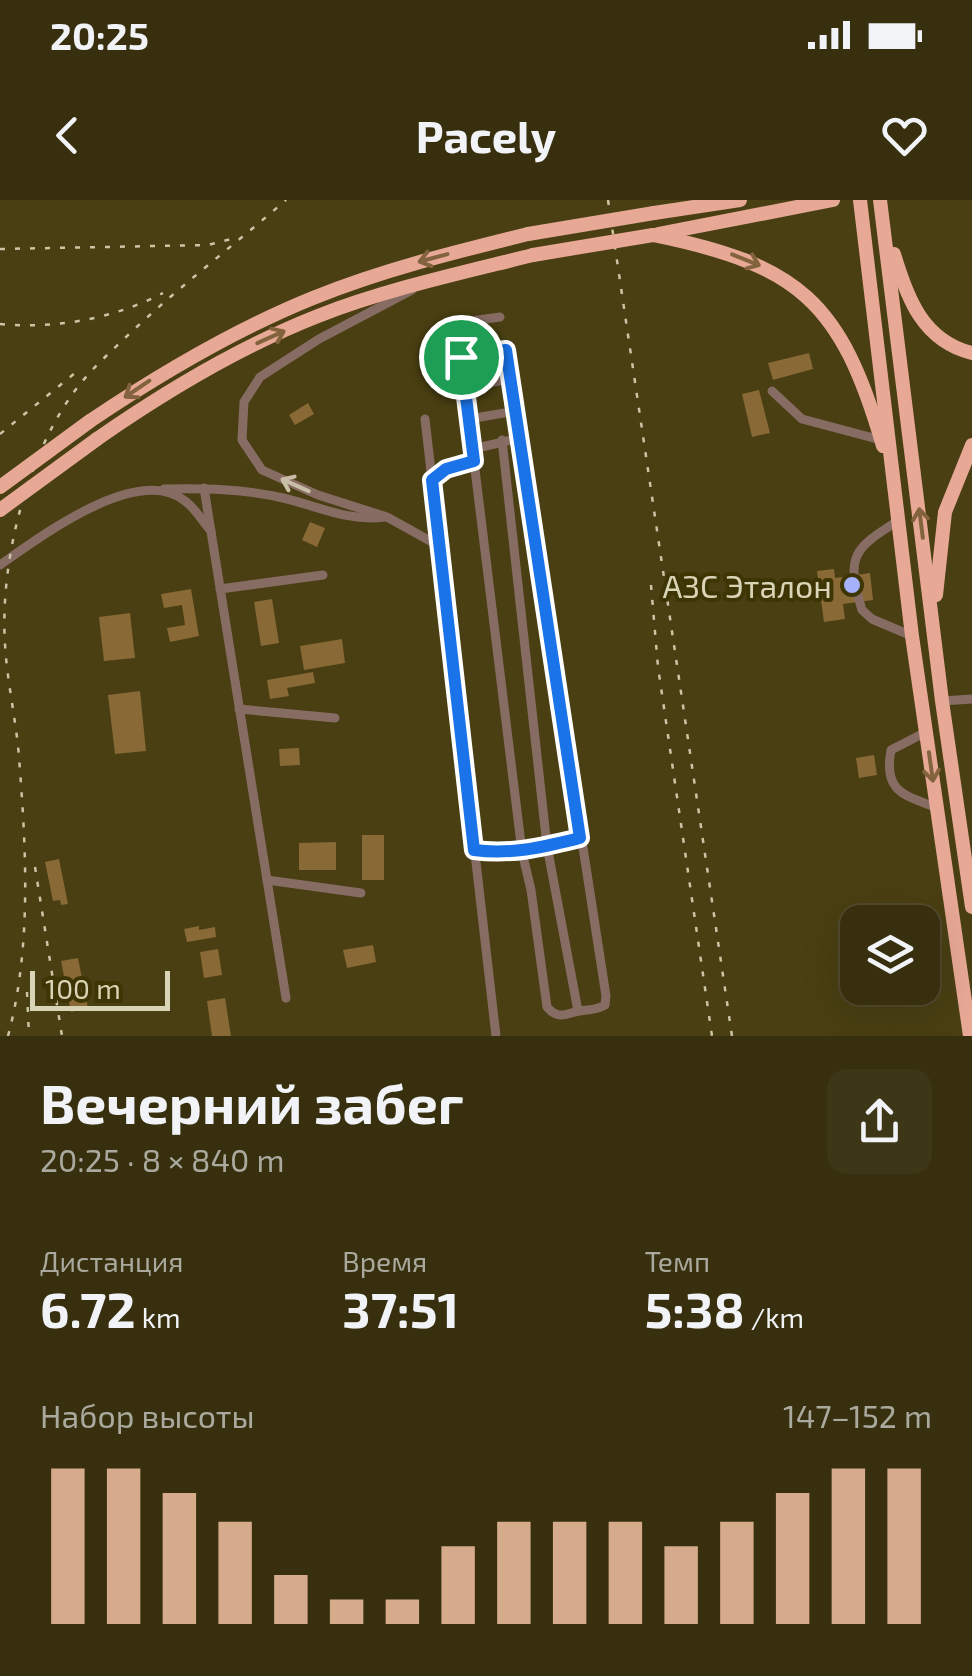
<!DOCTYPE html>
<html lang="ru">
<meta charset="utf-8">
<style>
:root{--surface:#372f0e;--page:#3e3717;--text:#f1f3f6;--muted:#aaa99e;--line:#514a2e;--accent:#d6ab8b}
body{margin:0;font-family:"Exo 2",sans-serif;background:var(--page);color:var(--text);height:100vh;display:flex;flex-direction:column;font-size:38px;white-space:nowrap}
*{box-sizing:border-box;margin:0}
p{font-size:32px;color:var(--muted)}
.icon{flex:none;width:55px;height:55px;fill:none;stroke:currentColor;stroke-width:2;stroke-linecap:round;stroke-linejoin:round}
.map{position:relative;height:836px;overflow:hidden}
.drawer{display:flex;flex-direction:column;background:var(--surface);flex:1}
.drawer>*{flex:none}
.buttons{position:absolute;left:840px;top:705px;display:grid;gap:20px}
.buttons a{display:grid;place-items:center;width:100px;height:100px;border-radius:20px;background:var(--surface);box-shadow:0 10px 40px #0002,0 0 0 2px var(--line);font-size:50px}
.scale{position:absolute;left:30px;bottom:25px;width:140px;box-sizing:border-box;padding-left:10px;border:5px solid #dad4b6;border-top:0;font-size:28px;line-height:35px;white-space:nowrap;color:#dad4b6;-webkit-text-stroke:8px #3e3504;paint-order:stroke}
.pin{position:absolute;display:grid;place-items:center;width:85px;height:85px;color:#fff;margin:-42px;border:5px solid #fff;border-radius:50%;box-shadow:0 2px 10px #0007}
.round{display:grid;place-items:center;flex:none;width:105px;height:105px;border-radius:20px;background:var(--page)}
.head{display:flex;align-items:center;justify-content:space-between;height:170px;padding:0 40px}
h1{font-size:55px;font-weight:700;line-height:75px}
.metrics{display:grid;grid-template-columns:repeat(3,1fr);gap:15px;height:170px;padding:10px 40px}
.metrics div{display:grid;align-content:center}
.metrics b{font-size:50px;font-weight:700}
.metrics small{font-size:28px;font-weight:400}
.metrics p{font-size:28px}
.chart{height:280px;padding:20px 40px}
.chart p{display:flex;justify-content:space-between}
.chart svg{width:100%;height:180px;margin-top:10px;stroke:var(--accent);stroke-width:6}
.status{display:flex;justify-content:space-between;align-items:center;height:70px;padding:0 50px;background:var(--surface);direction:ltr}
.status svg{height:28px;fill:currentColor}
header{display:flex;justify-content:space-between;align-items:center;height:130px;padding:0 40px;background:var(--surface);font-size:45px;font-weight:700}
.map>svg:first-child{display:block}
.building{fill:#896936}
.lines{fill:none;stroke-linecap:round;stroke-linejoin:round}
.minor{stroke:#876c64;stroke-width:9}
.highway{stroke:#e7a895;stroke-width:14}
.rail{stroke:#cbc5a5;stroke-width:2.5;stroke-dasharray:5 10;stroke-linecap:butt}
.highway-bridge{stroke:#e7a895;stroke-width:14}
.oneway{stroke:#82633e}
.oneway2{stroke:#c9bfa6}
.route-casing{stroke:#fff;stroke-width:20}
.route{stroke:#1a73e8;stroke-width:12}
.poi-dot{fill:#a6b1fc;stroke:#3e3504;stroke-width:4}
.labels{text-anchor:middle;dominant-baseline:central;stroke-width:8;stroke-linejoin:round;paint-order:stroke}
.poi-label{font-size:32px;fill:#dad4b6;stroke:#3e3504;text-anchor:end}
</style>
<div class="status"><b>20:25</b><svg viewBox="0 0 49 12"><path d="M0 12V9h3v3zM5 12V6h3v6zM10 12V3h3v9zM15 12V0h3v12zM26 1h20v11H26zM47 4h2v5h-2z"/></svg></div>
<header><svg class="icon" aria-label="back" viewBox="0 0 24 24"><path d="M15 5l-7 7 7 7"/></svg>Pacely<svg class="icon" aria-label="heart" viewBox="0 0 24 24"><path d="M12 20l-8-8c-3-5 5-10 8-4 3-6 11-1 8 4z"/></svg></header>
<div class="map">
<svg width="972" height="836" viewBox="0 0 972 836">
<rect width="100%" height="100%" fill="#493f12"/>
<g class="building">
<polygon points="809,153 813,169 773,180 768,163"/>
<polygon points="759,190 770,233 752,237 742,194"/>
<polygon points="308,203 314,214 295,225 289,215"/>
<polygon points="310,322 325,328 317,347 302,340"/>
<polygon points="834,369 835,378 870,373 873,400 843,404 845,419 824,422 817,371"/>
<polygon points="191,389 199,436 170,442 167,428 185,425 182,405 164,408 161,394"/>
<polygon points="272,399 279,443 261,446 254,402"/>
<polygon points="130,413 135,458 104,461 99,417"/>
<polygon points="342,439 345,463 304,470 300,446"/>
<polygon points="313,472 315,483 287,488 289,496 270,499 267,480"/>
<polygon points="140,491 146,551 115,554 108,495"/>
<polygon points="299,548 300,565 280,566 279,549"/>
<polygon points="874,555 877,575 859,578 856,558"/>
<rect x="362" y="635" width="22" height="45"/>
<polygon points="336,642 336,670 299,670 299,643"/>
<polygon points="59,659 68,704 61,705 60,700 53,701 45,662"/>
<polygon points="199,726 199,730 215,727 216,737 187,742 184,729"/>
<polygon points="373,745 376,762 347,768 343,750"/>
<polygon points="218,749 222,775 204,778 200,752"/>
<polygon points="78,758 88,808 71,812 61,761"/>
<polygon points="225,798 231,836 212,836 207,801"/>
</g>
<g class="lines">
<g class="minor">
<polyline points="412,90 319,139 260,177 244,202 242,240 262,270 318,295 387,317 441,347"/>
<path d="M461,157L506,150L606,796L605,805C595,811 590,809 579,811C565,814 558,820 547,807L531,690L522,652L457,123L500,117"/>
<polyline points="465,187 511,179"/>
<polyline points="772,191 802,219 881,240"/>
<polyline points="425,219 496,836"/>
<polyline points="469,219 516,211"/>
<polyline points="502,240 547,646 578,811"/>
<polyline points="473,249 520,238"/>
<polyline points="432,281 446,269 475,261"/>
<polyline points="204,288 286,798"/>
<path d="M164,289C205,288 243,289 283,298C318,306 348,322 385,317"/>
<path d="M899,320C854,349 845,355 862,410L872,419L912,436"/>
<path d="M0,365C40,337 138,263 185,301C195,308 203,322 211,331"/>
<polyline points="220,389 323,375"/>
<polyline points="942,501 972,499"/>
<polyline points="239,509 335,518"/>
<path d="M926,532L891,550C883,592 904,595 937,608"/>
<polyline points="474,650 522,652 580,638"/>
<polyline points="267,680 361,693"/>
</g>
<g class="highway">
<polyline points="860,0 912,436 970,836"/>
<polyline points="880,0 942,501 972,707"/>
<polyline points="654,13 740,0"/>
<polyline points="658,34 833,0"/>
<path d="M653,35C800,65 841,102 883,246"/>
<path d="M894,54C907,98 923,141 972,153"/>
<path d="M90,221C160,174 234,130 313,98C382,70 455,52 528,34"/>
<path d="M97,239C166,191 239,147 318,116C387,89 461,73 533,55"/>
<polyline points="936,395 945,312 972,245"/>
</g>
<g class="rail">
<polyline points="608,0 732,836"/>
<polyline points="0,49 208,45 235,38"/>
<path d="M0,124C56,129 113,119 163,93"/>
<polyline points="0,234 80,169"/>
<polyline points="651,385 658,467 712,836"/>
<polyline points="35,667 62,836"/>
<polyline points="27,792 29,836"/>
<path d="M8,836C32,747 26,648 19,557C16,519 7,482 5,444C0,366 24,265 69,199C84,176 105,157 125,138C176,89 233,46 286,0"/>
</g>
<g class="highway-bridge">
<polyline points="528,34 654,13"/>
<polyline points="533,55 653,35"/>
<polyline points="0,287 90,221"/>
<polyline points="0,310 97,239"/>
</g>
</g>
<defs><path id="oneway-shaft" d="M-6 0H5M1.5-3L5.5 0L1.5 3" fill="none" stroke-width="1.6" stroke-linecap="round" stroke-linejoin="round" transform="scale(2.5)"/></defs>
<g class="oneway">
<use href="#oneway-shaft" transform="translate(433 58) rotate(165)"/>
<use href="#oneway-shaft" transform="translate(746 60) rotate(22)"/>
<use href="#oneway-shaft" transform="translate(271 137) rotate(-24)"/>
<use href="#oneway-shaft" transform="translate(137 189) rotate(146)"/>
<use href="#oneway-shaft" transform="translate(921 323) rotate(-97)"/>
<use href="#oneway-shaft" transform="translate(931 567) rotate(82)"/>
</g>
<use class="oneway2" href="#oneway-shaft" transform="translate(295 285) rotate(-156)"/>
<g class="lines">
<defs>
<path id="route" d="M506,150L580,638C543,647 512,655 474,650L432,280L446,269L474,261L461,157Z"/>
</defs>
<use href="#route" class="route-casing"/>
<use href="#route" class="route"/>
</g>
<circle class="poi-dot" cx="852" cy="385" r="10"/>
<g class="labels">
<g class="poi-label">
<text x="832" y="385">АЗС Эталон</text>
</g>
</g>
</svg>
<div class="buttons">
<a><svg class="icon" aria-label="layers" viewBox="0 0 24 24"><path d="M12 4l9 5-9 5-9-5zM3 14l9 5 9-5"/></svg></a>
</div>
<div class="scale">100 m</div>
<div class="pin" style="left:461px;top:157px;background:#1e9e55"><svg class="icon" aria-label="arrive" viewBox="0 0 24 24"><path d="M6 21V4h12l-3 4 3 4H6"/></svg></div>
</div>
<section class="drawer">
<div class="head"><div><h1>Вечерний забег</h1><p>20:25 · 8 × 840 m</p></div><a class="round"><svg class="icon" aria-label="share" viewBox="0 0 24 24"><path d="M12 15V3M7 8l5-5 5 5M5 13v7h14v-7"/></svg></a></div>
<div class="metrics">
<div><p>Дистанция</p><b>6.72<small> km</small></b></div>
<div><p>Время</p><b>37:51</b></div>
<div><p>Темп</p><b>5:38<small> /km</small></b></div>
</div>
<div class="chart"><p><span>Набор высоты</span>147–152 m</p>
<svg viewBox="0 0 160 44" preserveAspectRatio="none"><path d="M5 44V6M15 44V6M25 44V12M35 44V19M45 44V32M55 44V38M65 44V38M75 44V25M85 44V19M95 44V19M105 44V19M115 44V25M125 44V19M135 44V12M145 44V6M155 44V6"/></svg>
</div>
</section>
